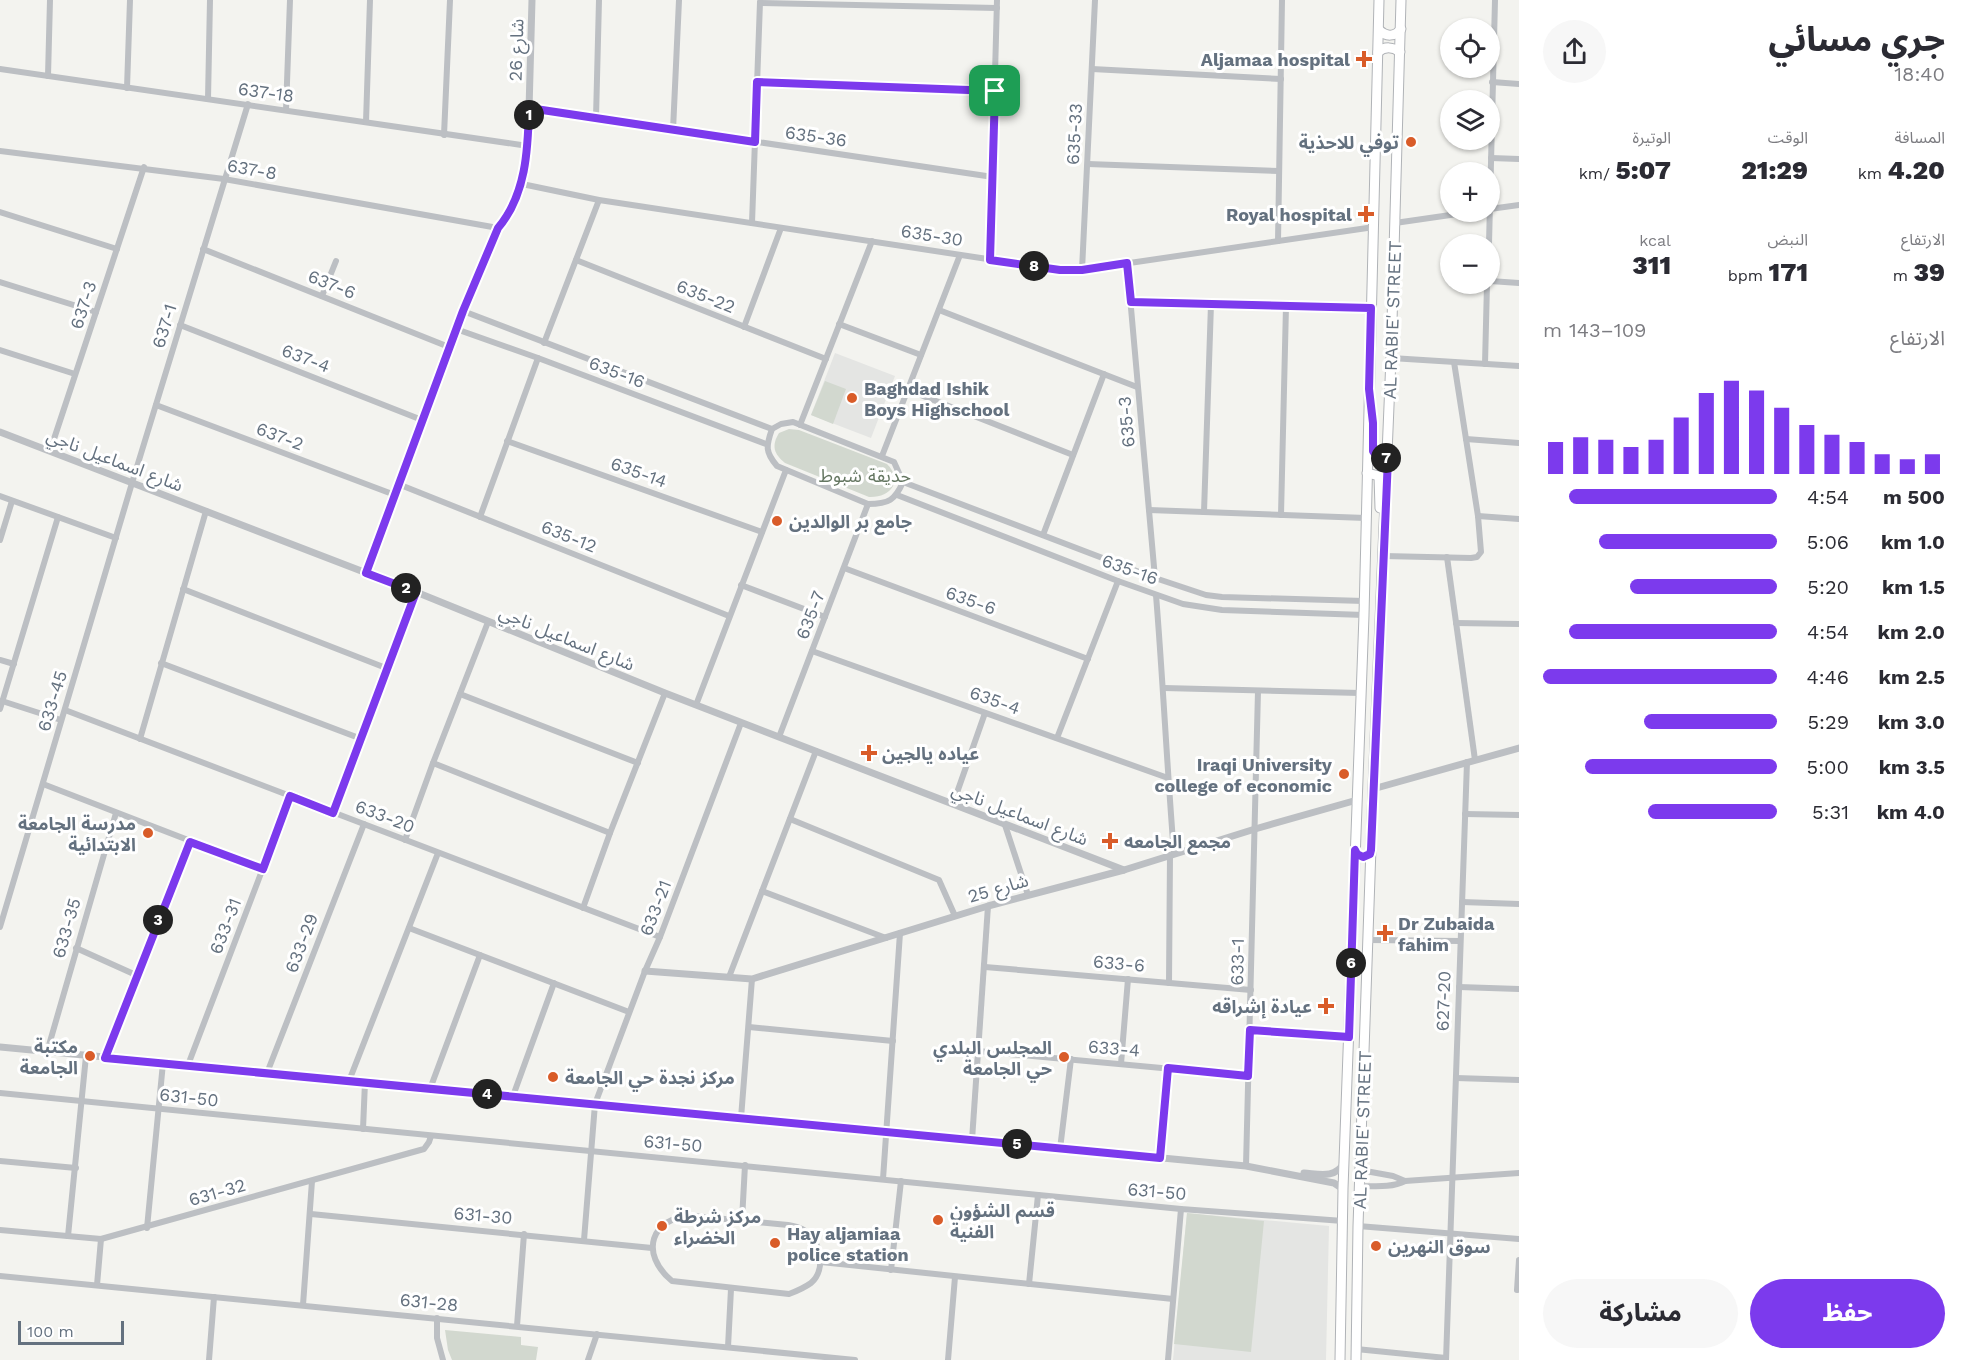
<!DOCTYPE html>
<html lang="ar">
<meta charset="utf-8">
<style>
:root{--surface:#fff;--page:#f7f7f7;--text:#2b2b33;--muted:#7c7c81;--accent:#7c3aed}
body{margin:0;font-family:"Work Sans","Noto Sans Arabic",sans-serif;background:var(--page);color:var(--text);direction:rtl;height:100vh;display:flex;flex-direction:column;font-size:22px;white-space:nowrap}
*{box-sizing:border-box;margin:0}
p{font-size:20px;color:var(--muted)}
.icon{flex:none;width:33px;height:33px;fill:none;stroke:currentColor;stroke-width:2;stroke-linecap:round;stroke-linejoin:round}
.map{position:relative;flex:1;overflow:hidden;direction:ltr}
.side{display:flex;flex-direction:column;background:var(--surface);width:450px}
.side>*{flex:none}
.fabs{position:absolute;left:1440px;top:18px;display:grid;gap:12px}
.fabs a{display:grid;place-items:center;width:60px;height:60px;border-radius:50%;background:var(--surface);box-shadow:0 2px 4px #0004;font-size:30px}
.scale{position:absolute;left:18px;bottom:15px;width:106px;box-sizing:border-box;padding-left:6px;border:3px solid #64717f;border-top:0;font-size:16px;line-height:21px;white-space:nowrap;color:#64717f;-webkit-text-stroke:4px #fff;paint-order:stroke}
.pin{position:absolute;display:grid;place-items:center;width:51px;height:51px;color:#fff;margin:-26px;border-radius:12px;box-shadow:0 3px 9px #0006}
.km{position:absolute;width:30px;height:30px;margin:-15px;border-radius:50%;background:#222;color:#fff;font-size:16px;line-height:30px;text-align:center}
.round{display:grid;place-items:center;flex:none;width:63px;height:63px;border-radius:32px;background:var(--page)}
.overview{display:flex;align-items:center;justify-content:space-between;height:102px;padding:0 24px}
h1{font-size:33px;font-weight:800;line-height:45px}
.stats{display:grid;grid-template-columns:repeat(3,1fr);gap:9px;height:102px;padding:6px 24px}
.stats div{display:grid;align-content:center}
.stats b{font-size:26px;font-weight:800}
.stats small{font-size:16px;font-weight:400}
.stats p{font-size:16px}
.chart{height:168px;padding:12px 24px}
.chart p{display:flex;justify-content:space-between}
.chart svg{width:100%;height:108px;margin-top:6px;stroke:var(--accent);stroke-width:6}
.cta{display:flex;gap:12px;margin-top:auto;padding:12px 24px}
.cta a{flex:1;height:69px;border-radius:36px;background:var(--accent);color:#fff;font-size:24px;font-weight:800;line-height:69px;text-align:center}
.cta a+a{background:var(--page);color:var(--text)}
ul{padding:0 24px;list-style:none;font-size:20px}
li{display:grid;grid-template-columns:96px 72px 1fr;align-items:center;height:45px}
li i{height:15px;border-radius:8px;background:var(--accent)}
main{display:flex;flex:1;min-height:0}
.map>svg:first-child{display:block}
.built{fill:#e4e5e3}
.green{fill:#d2d8cf}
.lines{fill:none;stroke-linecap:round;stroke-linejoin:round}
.primary-casing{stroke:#b0b3b7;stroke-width:11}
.minor{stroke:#bcbfc3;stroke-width:6}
.tertiary{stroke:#bcbfc3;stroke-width:7}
.primary{stroke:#fff;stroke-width:9}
.route-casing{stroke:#fff;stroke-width:12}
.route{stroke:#7c3aed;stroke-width:8}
.poi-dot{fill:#d95c29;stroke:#fff;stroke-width:2}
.labels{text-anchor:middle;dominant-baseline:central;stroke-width:6;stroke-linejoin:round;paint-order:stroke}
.street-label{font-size:18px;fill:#64717f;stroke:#fff}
.poi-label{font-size:18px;font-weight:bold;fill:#64717f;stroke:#fff;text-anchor:start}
.park-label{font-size:18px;fill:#657762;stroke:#fff}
</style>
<main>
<section class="side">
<div class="overview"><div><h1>جري مسائي</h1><p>18:40</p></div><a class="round"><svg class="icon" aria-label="share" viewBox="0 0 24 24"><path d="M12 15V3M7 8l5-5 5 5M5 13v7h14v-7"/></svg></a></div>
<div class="stats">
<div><p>المسافة</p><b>4.20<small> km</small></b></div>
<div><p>الوقت</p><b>21:29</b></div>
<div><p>الوتيرة</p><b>5:07<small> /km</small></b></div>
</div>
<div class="stats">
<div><p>الارتفاع</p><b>39<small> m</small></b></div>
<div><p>النبض</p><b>171<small> bpm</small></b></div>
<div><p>kcal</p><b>311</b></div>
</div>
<div class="chart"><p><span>الارتفاع</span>109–143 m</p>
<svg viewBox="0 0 160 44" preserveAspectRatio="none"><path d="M5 44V31M15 44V29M25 44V30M35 44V33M45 44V30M55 44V21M65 44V11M75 44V6M85 44V10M95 44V17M105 44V24M115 44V28M125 44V31M135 44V36M145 44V38M155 44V36"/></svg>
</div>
<ul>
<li><b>500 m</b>4:54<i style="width:89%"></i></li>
<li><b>1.0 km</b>5:06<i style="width:76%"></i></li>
<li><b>1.5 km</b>5:20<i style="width:63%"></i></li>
<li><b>2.0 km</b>4:54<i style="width:89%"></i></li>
<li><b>2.5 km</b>4:46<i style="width:100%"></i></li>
<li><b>3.0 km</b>5:29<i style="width:57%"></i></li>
<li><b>3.5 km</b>5:00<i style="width:82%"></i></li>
<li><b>4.0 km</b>5:31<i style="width:55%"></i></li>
</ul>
<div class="cta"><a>حفظ</a><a>مشاركة</a></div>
</section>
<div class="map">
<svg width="1519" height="1360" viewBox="0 0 1519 1360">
<rect width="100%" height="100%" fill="#f3f3ef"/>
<g class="built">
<polygon points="835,353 895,376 871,438 811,415"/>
<polygon points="1187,1213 1329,1226 1326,1360 1173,1360"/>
</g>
<g class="green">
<polygon points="825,381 846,389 833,424 811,415"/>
<path d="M789,429L799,430L887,464C904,481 890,498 869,497L785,463C774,454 771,446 779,433Z"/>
<polygon points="1187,1213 1264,1221 1251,1352 1174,1344"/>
<polygon points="445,1330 521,1337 521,1345 538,1347 536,1360 452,1360 448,1350"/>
</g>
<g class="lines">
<defs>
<g id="primary">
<path d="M1379,30C1386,37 1395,37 1401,29"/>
<path d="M1378,52C1385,46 1393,47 1400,52"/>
<polyline points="1373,442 1373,451 1375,455 1388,458"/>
<polyline points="1367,473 1379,476 1380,508"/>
<polyline points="1340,1360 1343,1189 1364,615 1379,0"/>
<polyline points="1356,1360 1358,1226 1373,789 1391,358 1401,0"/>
</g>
</defs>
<use href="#primary" class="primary-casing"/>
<g class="minor">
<polyline points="760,3 997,8"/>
<polyline points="0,69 528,146"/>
<polyline points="1092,69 1281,79"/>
<polyline points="48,76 50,0"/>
<polyline points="757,82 995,91"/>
<polyline points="1492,82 1519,84"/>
<polyline points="127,88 130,0"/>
<polyline points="208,99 210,0"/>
<polyline points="529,108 993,177"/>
<polyline points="286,110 290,0"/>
<polyline points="596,118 599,0"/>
<polyline points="366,122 370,0"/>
<polyline points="673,130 679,0"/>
<polyline points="444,135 450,0"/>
<polyline points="0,151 224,179 498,228"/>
<polyline points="1491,158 1519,159"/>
<polyline points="1088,164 1279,171"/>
<polyline points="522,184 599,200 1060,270 1082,270 1374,227"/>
<polyline points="1490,209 1519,205"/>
<polyline points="0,212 117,249"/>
<polyline points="752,223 760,2"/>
<polyline points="1395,223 1471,212"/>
<polyline points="1278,241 1282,0"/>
<polyline points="1489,244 1495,0"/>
<polyline points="203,249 449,347"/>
<polyline points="990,259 997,0"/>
<polyline points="576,260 826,359"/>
<polyline points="1127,263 1155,578"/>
<polyline points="1082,270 1095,0"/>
<polyline points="1490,281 1519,283"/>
<polyline points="0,282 96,312"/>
<polyline points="322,296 336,261"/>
<polyline points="1131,302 1371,308"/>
<polyline points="939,310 1137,387"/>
<polyline points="463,311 772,429"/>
<polyline points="839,324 921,355"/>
<polyline points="180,325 422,420"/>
<polyline points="744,327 781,228"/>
<polyline points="456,329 538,358 766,444"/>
<polyline points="544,343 599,200"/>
<polyline points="0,350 75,374"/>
<polyline points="1391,358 1519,366"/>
<polyline points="1485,364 1487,284"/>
<polyline points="908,390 1073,455"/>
<polyline points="156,405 395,495"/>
<path d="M793,422L894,462L903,482C895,500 889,504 868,504L777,466C765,452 766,446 772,429L781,424Z"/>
<polyline points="800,425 872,241"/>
<polyline points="1466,439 1519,443"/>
<polyline points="507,441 762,532"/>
<polyline points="50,451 144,167"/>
<polyline points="882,456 960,255"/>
<polyline points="903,482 1155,578 1206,595 1222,597 1364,601"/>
<polyline points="398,484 729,616"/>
<polyline points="897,495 1118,581 1183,604 1222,610 1364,615"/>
<polyline points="0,496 116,538"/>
<polyline points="1149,510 1366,518"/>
<polyline points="1204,512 1211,304"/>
<polyline points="1281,515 1286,306"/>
<polyline points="1478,516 1519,519"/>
<polyline points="480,517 538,358"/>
<polyline points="1043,535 1104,374"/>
<polyline points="0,540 12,501"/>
<polyline points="1384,556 1471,558 1477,557 1481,552 1478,516 1454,362"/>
<polyline points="1447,557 1475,760"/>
<polyline points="844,568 1088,659"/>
<polyline points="741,585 825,617"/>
<polyline points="183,589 386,668"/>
<path d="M1156,595C1163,681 1167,768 1174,854"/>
<polyline points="1456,623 1519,624"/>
<polyline points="812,651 1168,778"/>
<polyline points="0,660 14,664"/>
<polyline points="161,663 359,738"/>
<polyline points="1164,688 1360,693"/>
<polyline points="460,694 638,763"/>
<polyline points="2,701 61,720"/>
<polyline points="696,705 786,470"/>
<polyline points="0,709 58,517"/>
<polyline points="65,710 660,937"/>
<polyline points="779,737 868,504"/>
<polyline points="1057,738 1118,581"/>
<polyline points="140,739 206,511"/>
<polyline points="433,763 610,833"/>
<polyline points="43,784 263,869"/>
<polyline points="953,804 985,713"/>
<polyline points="333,812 416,592"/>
<polyline points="1465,814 1519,815"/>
<polyline points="790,819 939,880 955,916"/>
<polyline points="1005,825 1028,895"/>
<polyline points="405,840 433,763 488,622"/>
<polyline points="762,891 886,938"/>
<polyline points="1462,902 1519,904"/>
<polyline points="583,908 610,833 665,693"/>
<polyline points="0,927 132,483 248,104"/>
<polyline points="409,928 629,1012"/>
<polyline points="1369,940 1460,941"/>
<polyline points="76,948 136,975"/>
<polyline points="985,967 1251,990"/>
<polyline points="729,977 816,751"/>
<polyline points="1169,983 1170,855"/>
<polyline points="1459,987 1519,989"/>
<polyline points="749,1027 893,1041"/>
<polyline points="1250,1030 1349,1037"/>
<polyline points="978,1051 1248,1076"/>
<polyline points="47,1052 116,813"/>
<polyline points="105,1057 190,842"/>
<polyline points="1121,1064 1128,979"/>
<polyline points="188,1065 290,797"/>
<polyline points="267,1073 364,824"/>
<polyline points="1456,1078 1519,1080"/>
<polyline points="349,1081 438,853"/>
<polyline points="430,1089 480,955"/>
<polyline points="0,1093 1181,1209 1343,1221"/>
<polyline points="513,1096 554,983"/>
<polyline points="741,1118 752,979"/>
<polyline points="363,1129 365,1082"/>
<polyline points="972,1140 988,906"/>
<polyline points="1060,1149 1071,1059"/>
<polyline points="1160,1158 1168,1068"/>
<polyline points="0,1161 76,1168"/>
<polyline points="1246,1166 1258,691"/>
<polyline points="1360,1170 1393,1176 1405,1181"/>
<polyline points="883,1179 900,933"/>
<path d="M1360,1186C1374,1186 1392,1188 1405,1181L1519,1173"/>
<polyline points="311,1214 652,1248"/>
<path d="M694,1216L788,1225C793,1226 798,1227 802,1229C821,1239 827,1269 811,1283C804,1288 797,1291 789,1294L672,1281C639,1254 650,1216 694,1216Z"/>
<polyline points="742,1220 745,1165"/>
<polyline points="1358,1226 1519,1239"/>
<polyline points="147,1228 163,1063"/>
<polyline points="0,1230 101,1239 424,1149 429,1142 431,1136"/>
<polyline points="68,1236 86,1056"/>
<polyline points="584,1240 595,1104 645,971 660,937 741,723"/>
<polyline points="821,1262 1173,1299"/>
<polyline points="891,1270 901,1181"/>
<polyline points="0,1276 855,1360"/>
<polyline points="1029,1284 1038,1195"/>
<polyline points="97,1285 101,1239"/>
<polyline points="1517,1290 1519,1260"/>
<polyline points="303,1305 312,1181"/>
<polyline points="437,1318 437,1338 443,1360"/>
<polyline points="517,1326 524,1234"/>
<polyline points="728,1347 731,1289"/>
<polyline points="1356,1349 1446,1358"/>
<polyline points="209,1360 214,1297"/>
<polyline points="588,1360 597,1334"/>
<polyline points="948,1360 955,1277"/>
<polyline points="1168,1360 1181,1209"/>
<polyline points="1446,1360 1467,762"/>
</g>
<g class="tertiary">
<polyline points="0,432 416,592 665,693 1124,870"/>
<polyline points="366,573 463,311 498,228 504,220 522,184 528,146 532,0"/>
<polyline points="1373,789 1519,748"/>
<polyline points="645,971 752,979 988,906 1124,870 1255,829 1357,800"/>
<polyline points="0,1047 1246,1166 1334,1183 1343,1189"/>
<path d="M1304,1173C1319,1174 1335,1179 1344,1163"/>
</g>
<use href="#primary" class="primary"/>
</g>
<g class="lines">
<defs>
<path id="route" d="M757,82L995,91L990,260L1060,270H1082L1127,263L1131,302L1371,308L1369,389L1373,423V451L1377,457L1388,458L1371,850L1370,854L1363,857L1357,854L1355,850L1349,1037L1250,1030L1248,1076L1168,1068L1160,1158L105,1058L190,842L263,869L290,796L333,813L416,592L366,573L463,311L498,228C526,195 528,150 529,108L755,142Z"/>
</defs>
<use href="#route" class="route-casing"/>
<use href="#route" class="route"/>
</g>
<g class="poi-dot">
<path d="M1361 50h6v6h6v6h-6v6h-6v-6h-6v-6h6z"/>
<circle cx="1411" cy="142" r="6"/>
<path d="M1363 205h6v6h6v6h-6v6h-6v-6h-6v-6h6z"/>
<circle cx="852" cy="398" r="6"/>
<circle cx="777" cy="521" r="6"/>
<path d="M866 744h6v6h6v6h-6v6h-6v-6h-6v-6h6z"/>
<circle cx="1344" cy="774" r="6"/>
<circle cx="148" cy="833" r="6"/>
<path d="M1107 832h6v6h6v6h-6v6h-6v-6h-6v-6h6z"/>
<path d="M1382 924h6v6h6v6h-6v6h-6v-6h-6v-6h6z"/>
<path d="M1323 997h6v6h6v6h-6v6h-6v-6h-6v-6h6z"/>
<circle cx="90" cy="1056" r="6"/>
<circle cx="1064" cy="1057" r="6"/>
<circle cx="553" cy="1077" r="6"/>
<circle cx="938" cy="1220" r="6"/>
<circle cx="662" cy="1226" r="6"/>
<circle cx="775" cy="1243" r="6"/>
<circle cx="1376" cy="1246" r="6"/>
</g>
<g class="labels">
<g class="street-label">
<text transform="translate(516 50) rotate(-88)">شارع 26</text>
<text transform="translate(266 92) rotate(8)">637-18</text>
<text transform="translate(1074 134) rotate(-87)">635-33</text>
<text transform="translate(816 136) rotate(8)">635-36</text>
<text transform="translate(252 169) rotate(10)">637-8</text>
<text transform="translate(932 235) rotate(9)">635-30</text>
<text transform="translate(332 284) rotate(22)">637-6</text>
<text transform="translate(706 296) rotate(22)">635-22</text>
<text transform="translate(83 305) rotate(-72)">637-3</text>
<text transform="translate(1392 320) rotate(-88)">AL RABIE' STREET</text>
<text transform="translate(164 326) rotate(-73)">637-1</text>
<text transform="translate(306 358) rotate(21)">637-4</text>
<text transform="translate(617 372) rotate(21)">635-16</text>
<text transform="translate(1126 422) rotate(-95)">635-3</text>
<text transform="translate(280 436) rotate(21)">637-2</text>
<text transform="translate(115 460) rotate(21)">شارع اسماعيل ناجي</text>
<text transform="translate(639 472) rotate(20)">635-14</text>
<text transform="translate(569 536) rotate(22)">635-12</text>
<text transform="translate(1130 569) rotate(20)">635-16</text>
<text transform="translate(971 600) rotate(20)">635-6</text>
<text transform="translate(810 615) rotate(-69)">635-7</text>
<text transform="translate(567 638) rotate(22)">شارع اسماعيل ناجي</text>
<text transform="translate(995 700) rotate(20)">635-4</text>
<text transform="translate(52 701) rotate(-73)">633-45</text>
<text transform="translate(1020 814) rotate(21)">شارع اسماعيل ناجي</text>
<text transform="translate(385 816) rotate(21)">633-20</text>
<text transform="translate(998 888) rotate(-16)">شارع 25</text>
<text transform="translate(655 908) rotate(-69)">633-21</text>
<text transform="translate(225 926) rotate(-69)">633-31</text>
<text transform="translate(66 928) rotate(-74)">633-35</text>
<text transform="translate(301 943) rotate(-69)">633-29</text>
<text transform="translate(1237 962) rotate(-89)">633-1</text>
<text transform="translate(1119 963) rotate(5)">633-6</text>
<text transform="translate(1443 1001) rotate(-88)">627-20</text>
<text transform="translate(1114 1048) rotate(5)">633-4</text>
<text transform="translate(189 1097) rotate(6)">631-50</text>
<text transform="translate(1362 1130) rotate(-88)">AL RABIE' STREET</text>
<text transform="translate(673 1143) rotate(5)">631-50</text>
<text transform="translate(1157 1191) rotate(5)">631-50</text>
<text transform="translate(217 1192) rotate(-16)">631-32</text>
<text transform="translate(483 1215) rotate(5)">631-30</text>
<text transform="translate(429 1302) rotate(6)">631-28</text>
</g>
<g class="poi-label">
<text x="1350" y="59" text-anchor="end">Aljamaa hospital</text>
<text x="1399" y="142" text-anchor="end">توفي للاحذية</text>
<text x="1352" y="214" text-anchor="end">Royal hospital</text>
<text x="864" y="388">Baghdad Ishik<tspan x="864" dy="21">Boys Highschool</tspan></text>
<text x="789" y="521">جامع بر الوالدين</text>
<text x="882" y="753">عياده يالجين</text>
<text x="1332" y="764" text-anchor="end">Iraqi University<tspan x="1332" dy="21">college of economic</tspan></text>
<text x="136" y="823" text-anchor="end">مدرسة الجامعة<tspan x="136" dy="21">الابتدائية</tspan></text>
<text x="1124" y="841">مجمع الجامعه</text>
<text x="1398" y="923">Dr Zubaida<tspan x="1398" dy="21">fahim</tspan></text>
<text x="1312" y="1006" text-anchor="end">عيادة إشراقه</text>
<text x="78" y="1046" text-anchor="end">مكتبة<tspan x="78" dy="21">الجامعة</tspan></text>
<text x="1052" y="1047" text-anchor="end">المجلس البلدي<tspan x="1052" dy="21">حي الجامعة</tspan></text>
<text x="565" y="1077">مركز نجدة حي الجامعة</text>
<text x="950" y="1210">قسم الشؤون<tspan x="950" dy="21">الفنية</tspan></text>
<text x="674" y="1216">مركز شرطة<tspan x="674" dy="21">الخضراء</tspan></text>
<text x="787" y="1233">Hay aljamiaa<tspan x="787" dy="21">police station</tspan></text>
<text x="1388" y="1246">سوق النهرين</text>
</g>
<g class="park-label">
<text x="865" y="475">حديقة شبوط</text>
</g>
</g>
</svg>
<div class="fabs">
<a><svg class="icon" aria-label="locate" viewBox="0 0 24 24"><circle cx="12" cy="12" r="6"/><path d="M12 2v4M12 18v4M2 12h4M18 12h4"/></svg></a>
<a><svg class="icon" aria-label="layers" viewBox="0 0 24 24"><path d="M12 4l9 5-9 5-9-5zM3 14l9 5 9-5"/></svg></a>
<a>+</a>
<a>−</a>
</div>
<div class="scale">100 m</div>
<div class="pin" style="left:995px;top:91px;background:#1e9e55"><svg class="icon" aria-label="arrive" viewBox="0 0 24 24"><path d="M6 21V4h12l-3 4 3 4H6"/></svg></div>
<b class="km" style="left:529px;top:115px">1</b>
<b class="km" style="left:406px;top:588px">2</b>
<b class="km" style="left:158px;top:920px">3</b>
<b class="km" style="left:487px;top:1094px">4</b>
<b class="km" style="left:1017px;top:1144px">5</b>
<b class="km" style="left:1351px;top:963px">6</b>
<b class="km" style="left:1386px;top:458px">7</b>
<b class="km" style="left:1034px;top:266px">8</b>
</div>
</main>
